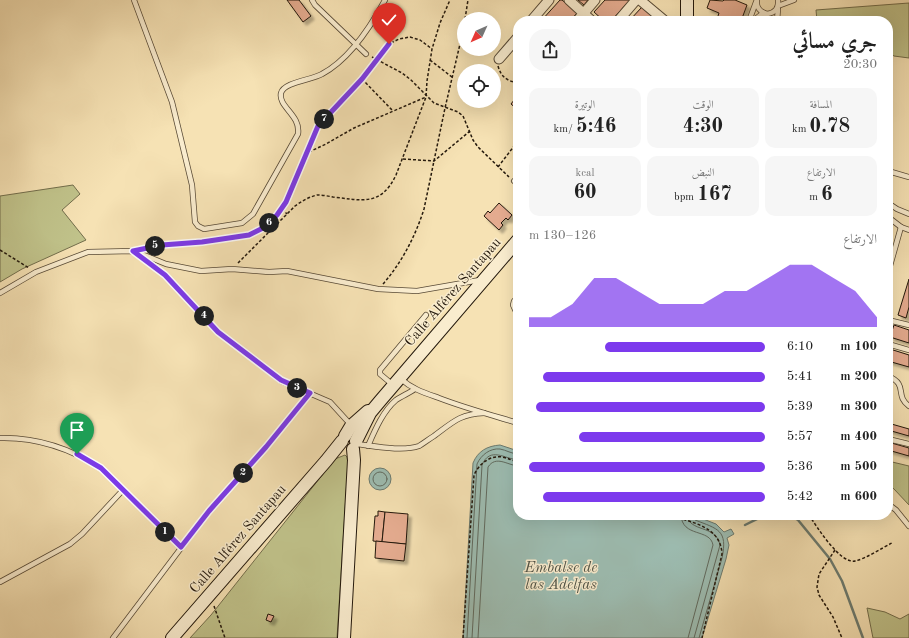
<!DOCTYPE html>
<html lang="ar">
<meta charset="utf-8">
<style>
:root{--surface:#fff;--page:#f6f6f6;--text:#222;--muted:#767676;--accent:#7c3aed}
body{margin:0;font-family:"Old Standard TT",Amiri,serif;background:var(--page);color:var(--text);direction:rtl;height:100vh;display:flex;flex-direction:column;font-size:15px;white-space:nowrap}
*{box-sizing:border-box;margin:0}
p{font-size:13px;color:var(--muted)}
.icon{flex:none;width:22px;height:22px;fill:none;stroke:currentColor;stroke-width:2;stroke-linecap:round;stroke-linejoin:round}
.map{position:relative;flex:1;overflow:hidden;direction:ltr}
.sheet{position:absolute;left:513px;top:16px;width:380px;height:504px;display:flex;flex-direction:column;background:var(--surface);border-radius:16px;box-shadow:0 4px 16px #0002;direction:rtl}
.sheet>*{flex:none}
.needle{width:26px;rotate:225deg}
.buttons{position:absolute;left:457px;top:12px;display:grid;gap:8px}
.buttons a{display:grid;place-items:center;width:44px;height:44px;border-radius:50%;background:var(--surface);box-shadow:0 4px 16px #0002;font-size:20px}
.pin{position:absolute;display:grid;place-items:center;width:34px;height:34px;color:#fff;margin:-41px -17px;border-radius:50% 50% 50% 0;rotate:-45deg;box-shadow:0 0 4px #0007}
.pin .icon{rotate:45deg}
.km{position:absolute;width:20px;height:20px;margin:-10px;border-radius:50%;background:#222;color:#fff;font-size:11px;line-height:20px;text-align:center}
.round{display:grid;place-items:center;flex:none;width:42px;height:42px;border-radius:16px;background:var(--page)}
.headline{display:flex;align-items:center;justify-content:space-between;height:68px;padding:0 16px}
h1{font-size:22px;font-weight:600;line-height:30px}
.figures{display:grid;grid-template-columns:repeat(3,1fr);gap:6px;height:68px;padding:4px 16px}
.figures div{display:grid;align-content:center;border-radius:10px;background:var(--page);text-align:center}
.figures b{font-size:20px;font-weight:600}
.figures small{font-size:11px;font-weight:400}
.figures p{font-size:11px}
.chart{height:112px;padding:8px 16px}
.chart p{display:flex;justify-content:space-between}
.chart svg{width:100%;height:72px;margin-top:4px;fill:var(--accent);opacity:.7}
ul{padding:0 16px;list-style:none;font-size:13px}
li{display:grid;grid-template-columns:64px 48px 1fr;align-items:center;height:30px}
li i{height:10px;border-radius:5px;background:var(--accent)}
.map>svg:first-child{display:block}
.green{fill:#c0c28a;stroke:#726d4b}
.water{fill:#9dbdb2;stroke:#6c7b70}
.lines{fill:none;stroke-linecap:round;stroke-linejoin:round}
.shore{stroke:#606a5f;stroke-width:1}
.stream{stroke:#6c7b70;stroke-width:2.5}
.building{fill:#e4ab8f;stroke:#23180c;filter:url(#shadow)}
.lane-casing{stroke:#584a36;stroke-width:6}
.street-casing{stroke:#584a36;stroke-width:11}
.secondary-casing{stroke:#23180c;stroke-width:14}
.path{stroke:#23180c;stroke-width:1.5;stroke-dasharray:3 2;stroke-linecap:butt}
.lane{stroke:#f9ecce;stroke-width:4.5}
.street{stroke:#f9ecce;stroke-width:9}
.secondary{stroke:#f9ecce;stroke-width:12}
.route-casing{stroke:#fff;stroke-width:8}
.route{stroke:#7c3aed;stroke-width:5}
.labels{text-anchor:middle;dominant-baseline:central;stroke-width:3;stroke-linejoin:round;paint-order:stroke}
.street-label{font-size:14px;fill:#23180c;stroke:#f9ecce}
.water-label{font-size:15px;font-style:italic;fill:#4e5246;stroke:#f9ecce}
</style>
<div class="map">
<svg width="909" height="638" viewBox="0 0 909 638">
<defs>
<filter id="shadow"><feDropShadow dx="3.5" dy="3.5" stdDeviation="1" flood-color="#0004"/></filter>
</defs>
<rect width="100%" height="100%" fill="#f6e2b4"/>
<filter id="stains"><feTurbulence type="fractalNoise" baseFrequency=".005" numOctaves="4"/><feColorMatrix values="0 0 0 0 .2 0 0 0 0 .09 0 0 0 0 .02 0 0 0 .5 -.17"/></filter>
<radialGradient id="worn" r=".72"><stop offset=".6" stop-color="#630" stop-opacity="0"/><stop offset="1" stop-color="#630" stop-opacity=".3"/></radialGradient>
<g class="green">
<polygon points="909,3 909,58 894,56 888,52 888,21 817,21 816,10"/>
<polygon points="73,185 80,194 62,210 86,240 22,269 0,282 0,196"/>
<polygon points="345,455 347,457 348,463 337,638 190,638 211,615 335,459"/>
<polygon points="888,461 909,466 909,505 894,489 888,484"/>
<polygon points="867,608 885,612 900,619 909,614 909,638 873,638"/>
</g>
<g class="water">
<path d="M500,445L518,451V515H693L716,524L724,532L731,529L734,534L727,538L729,545L726,559L702,638H463L473,463C478,451 487,446 500,445Z"/>
<circle cx="380" cy="479" r="11"/>
</g>
<g class="lines">
<g class="shore">
<circle cx="380" cy="479" r="7"/>
<path d="M681,515C682,538 710,528 713,545L688,638"/>
<path d="M687,515C689,533 716,524 720,545L694,638"/>
<path d="M692,515L695,520C718,529 728,530 722,558L699,638"/>
<path d="M467,638L477,464C481,455 490,448 500,449C506,450 512,454 518,454"/>
<path d="M472,638L482,465C490,446 505,459 518,460"/>
<path d="M478,638L488,467C496,455 507,465 518,466"/>
</g>
<g class="stream">
<polyline points="789,515 798,520 830,559 842,581 863,638"/>
<polyline points="745,525 765,515"/>
</g>
</g>
<g class="building">
<polygon points="287,0 299,0 311,16 303,22"/>
<polygon points="560,0 562,0 577,13 570,21 541,21"/>
<polygon points="578,0 588,0 584,5"/>
<polygon points="605,0 630,0 611,21 604,21 594,12"/>
<polygon points="710,0 723,1 724,0 735,0 747,5 741,21 723,21 717,19 719,13 707,8"/>
<polygon points="642,7 655,18 652,21 629,21"/>
<polygon points="518,95 518,110 511,104"/>
<polygon points="499,203 512,215 508,220 506,218 501,223 503,225 499,230 484,216 488,211 490,213"/>
<polygon points="909,279 909,307 906,318 898,315"/>
<polygon points="894,325 909,330 909,343 890,337"/>
<polygon points="890,349 909,355 909,367 888,361"/>
<polygon points="888,423 909,429 909,436 888,430"/>
<polygon points="888,442 909,448 909,456 888,450"/>
<polygon points="378,511 385,512 382,542 373,541 375,516 378,516"/>
<polygon points="385,512 408,514 406,544 382,542"/>
<polygon points="376,541 406,544 404,561 375,558"/>
<polygon points="268,614 274,616 271,622 266,620"/>
</g>
<g class="lines">
<defs>
<g id="lane">
<path d="M134,0L172,102L192,185L195,222L198,226L204,229L242,223L253,214L298,134C301,115 278,107 281,93C284,82 312,80 322,74C350,59 370,28 385,0"/>
<polyline points="312,0 315,5 366,54"/>
<path d="M757,0C756,7 760,12 767,14C775,13 779,8 778,0"/>
<polyline points="778,6 794,0"/>
<polyline points="764,13 769,21"/>
<polyline points="749,21 756,2"/>
<polyline points="753,21 763,13"/>
<polyline points="777,21 778,9"/>
<polyline points="888,171 909,177"/>
<polyline points="514,181 518,185"/>
<polyline points="888,203 897,209 909,214"/>
<polyline points="888,217 901,227 909,230"/>
<polyline points="139,253 166,264 201,271 232,269 269,272 287,271 378,289 417,291 480,280"/>
<polyline points="888,273 901,227"/>
<polyline points="0,293 36,272 88,252 133,251 165,275 218,332 281,381 330,402 351,425"/>
<polyline points="518,297 514,301 513,305 518,316"/>
<polyline points="888,320 909,325"/>
<polyline points="888,344 909,350"/>
<path d="M888,376C909,385 894,395 909,406"/>
<path d="M401,379C412,389 425,393 439,398C465,408 491,415 518,423"/>
<polyline points="393,385 380,374 380,370 426,315"/>
<path d="M0,438C37,437 71,449 101,468L181,547"/>
<polyline points="888,439 909,444"/>
<path d="M356,444C374,446 402,452 419,446C424,443 429,439 434,436C453,422 460,414 484,413"/>
<path d="M368,446C375,430 383,411 396,400C402,396 409,393 415,389"/>
<polyline points="888,504 896,510 909,526"/>
<polyline points="0,582 70,544 82,534 123,490"/>
<polyline points="113,638 209,511 266,447 310,393"/>
</g>
<g id="street">
<polyline points="569,0 592,21"/>
<polyline points="640,0 665,21"/>
<polyline points="531,21 549,0"/>
<polyline points="577,21 595,0"/>
<polyline points="618,21 636,0"/>
<polyline points="499,59 518,37"/>
</g>
<g id="secondary">
<polyline points="687,0 687,21"/>
<polyline points="345,436 351,426 368,411"/>
<polyline points="356,441 370,413 380,401 518,240"/>
<polyline points="172,638 326,461 342,441"/>
<polyline points="344,638 354,460 353,449"/>
</g>
</defs>
<use href="#lane" class="lane-casing"/>
<use href="#street" class="street-casing"/>
<use href="#secondary" class="secondary-casing"/>
<g class="path">
<polyline points="465,19 468,0"/>
<polyline points="372,57 402,73 411,80 434,103 458,112 463,116 473,140 478,147 509,177"/>
<polyline points="430,60 452,77"/>
<path d="M498,66C501,77 507,81 518,83"/>
<polyline points="362,79 393,111"/>
<polyline points="309,152 326,144 354,128 426,97"/>
<polyline points="403,159 434,161 470,131"/>
<polyline points="498,167 518,141"/>
<polyline points="282,209 287,214"/>
<polyline points="144,249 176,243 202,242 249,235 265,227 277,215 285,202 318,126 362,79 389,44 399,39 410,37 420,40 432,49"/>
<polyline points="0,250 29,268"/>
<path d="M238,263L295,206C302,201 309,197 317,195C322,195 328,196 333,197C361,200 381,207 396,175L426,97L427,81L432,49L440,23L450,0"/>
<path d="M383,284C402,262 415,237 424,209L445,108L464,27"/>
<path d="M669,515C690,522 721,526 722,554L702,638"/>
<path d="M809,515C817,527 840,564 855,561C865,559 882,548 892,543"/>
<polyline points="835,550 819,574 817,587 819,595 833,617 842,638"/>
<polyline points="214,606 225,638"/>
<path d="M463,638L474,475C479,464 490,455 502,457C508,458 513,461 518,462"/>
</g>
<use href="#lane" class="lane"/>
<use href="#street" class="street"/>
<use href="#secondary" class="secondary"/>
</g>
<g class="lines">
<defs>
<polyline id="route" points="77,454 101,468 181,547 209,511 266,447 310,393 281,380 218,332 165,275 133,251 162,245 202,242 249,235 265,227 277,215 286,202 318,126 362,79 389,44"/>
</defs>
<use href="#route" class="route-casing"/>
<use href="#route" class="route"/>
</g>
<g class="labels">
<g class="street-label">
<text transform="translate(453 292) rotate(-49)">Calle Alférez Santapau</text>
<text transform="translate(238 539) rotate(-49)">Calle Alférez Santapau</text>
</g>
<g class="water-label">
<text x="561" y="568">Embalse de<tspan x="561" dy="17">las Adelfas</tspan></text>
</g>
</g>
<rect width="100%" height="100%" filter="url(#stains)"/>
<rect width="100%" height="100%" fill="url(#worn)"/>
</svg>
<div class="buttons">
<a><svg class="needle" viewBox="-14 -14 28 28"><path d="M0-13l5 13h-10z" fill="#e53935"/><path d="M0 13l5-13h-10z" fill="#767676"/></svg></a>
<a><svg class="icon" aria-label="locate" viewBox="0 0 24 24"><circle cx="12" cy="12" r="6"/><path d="M12 2v4M12 18v4M2 12h4M18 12h4"/></svg></a>
</div>
<div class="pin" style="left:77px;top:454px;background:#1e9e55"><svg class="icon" aria-label="arrive" viewBox="0 0 24 24"><path d="M6 21V4h12l-3 4 3 4H6"/></svg></div>
<div class="pin" style="left:389px;top:44px;background:#d93025"><svg class="icon" aria-label="check" viewBox="0 0 24 24"><path d="M5 12l5 5 9-10"/></svg></div>
<b class="km" style="left:165px;top:532px">1</b>
<b class="km" style="left:243px;top:473px">2</b>
<b class="km" style="left:297px;top:388px">3</b>
<b class="km" style="left:204px;top:316px">4</b>
<b class="km" style="left:155px;top:246px">5</b>
<b class="km" style="left:269px;top:223px">6</b>
<b class="km" style="left:324px;top:119px">7</b>
<section class="sheet">
<div class="headline"><div><h1>جري مسائي</h1><p>20:30</p></div><a class="round"><svg class="icon" aria-label="share" viewBox="0 0 24 24"><path d="M12 15V3M7 8l5-5 5 5M5 13v7h14v-7"/></svg></a></div>
<div class="figures">
<div><p>المسافة</p><b>0.78<small> km</small></b></div>
<div><p>الوقت</p><b>4:30</b></div>
<div><p>الوتيرة</p><b>5:46<small> /km</small></b></div>
</div>
<div class="figures">
<div><p>الارتفاع</p><b>6<small> m</small></b></div>
<div><p>النبض</p><b>167<small> bpm</small></b></div>
<div><p>kcal</p><b>60</b></div>
</div>
<div class="chart"><p><span>الارتفاع</span>126–130 m</p>
<svg viewBox="0 0 160 44" preserveAspectRatio="none"><path d="M0 44V38L10 38L20 30L30 14L40 14L50 22L60 30L70 30L80 30L90 22L100 22L110 14L120 6L130 6L140 14L150 22L160 38V44z"/></svg>
</div>
<ul>
<li><b>100 m</b>6:10<i style="width:68%"></i></li>
<li><b>200 m</b>5:41<i style="width:94%"></i></li>
<li><b>300 m</b>5:39<i style="width:97%"></i></li>
<li><b>400 m</b>5:57<i style="width:79%"></i></li>
<li><b>500 m</b>5:36<i style="width:100%"></i></li>
<li><b>600 m</b>5:42<i style="width:94%"></i></li>
</ul>
</section>
</div>
